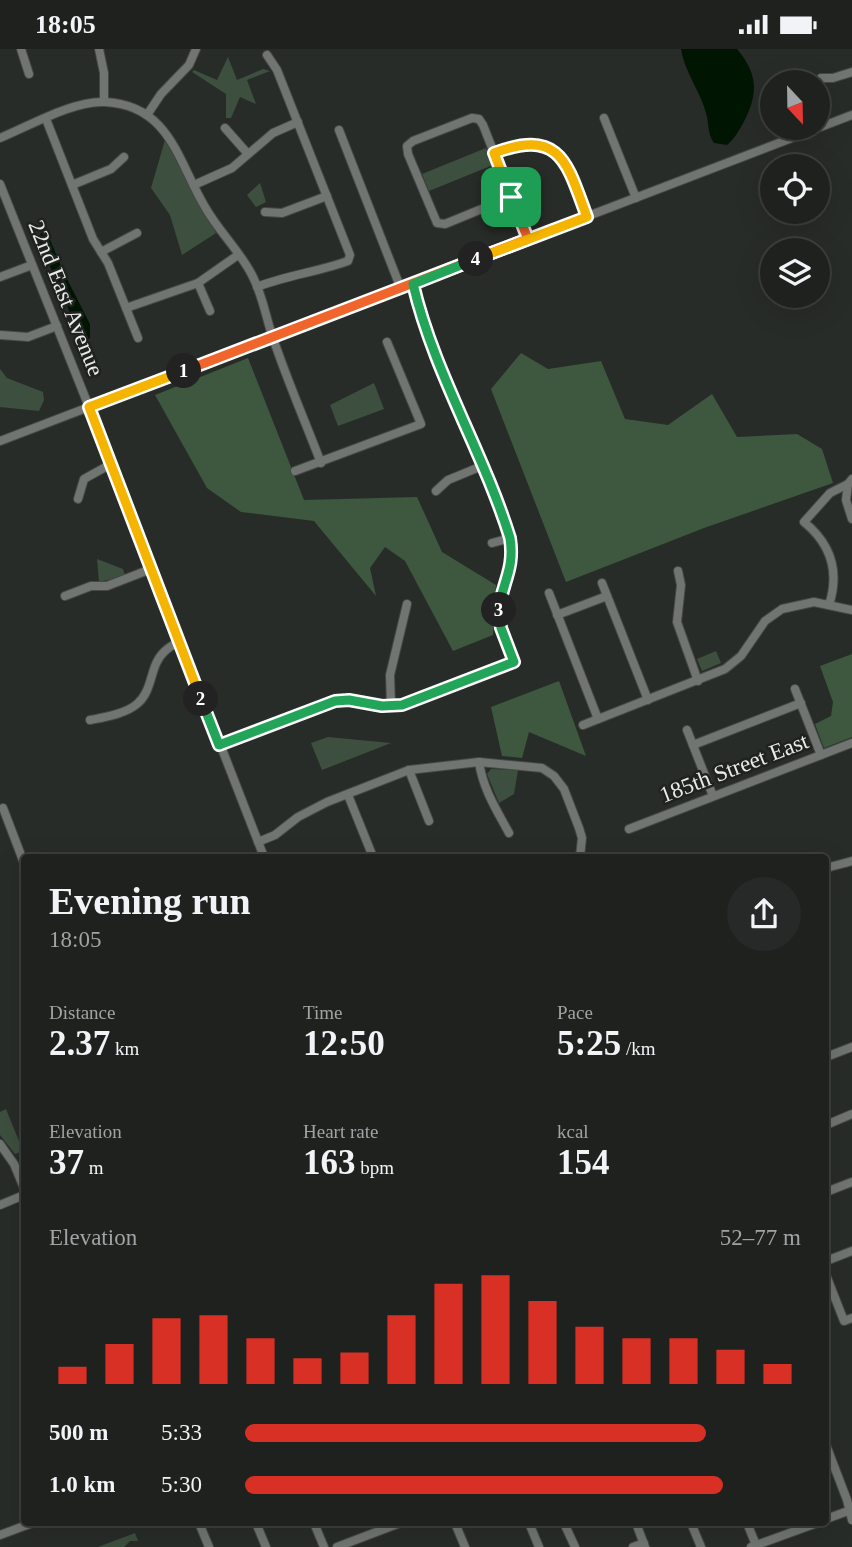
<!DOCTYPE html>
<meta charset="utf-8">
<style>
:root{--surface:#1e211e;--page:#262927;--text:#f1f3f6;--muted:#a1a3a4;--line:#3c3e3c;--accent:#d93025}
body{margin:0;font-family:"Times New Roman",serif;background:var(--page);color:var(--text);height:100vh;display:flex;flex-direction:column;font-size:26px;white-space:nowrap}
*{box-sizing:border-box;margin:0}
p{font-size:23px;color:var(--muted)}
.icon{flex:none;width:38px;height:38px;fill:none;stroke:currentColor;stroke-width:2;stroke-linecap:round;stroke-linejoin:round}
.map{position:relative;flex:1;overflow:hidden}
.sheet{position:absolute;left:21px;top:805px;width:808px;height:672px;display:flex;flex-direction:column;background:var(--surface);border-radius:7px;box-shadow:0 7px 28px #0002,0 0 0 2px var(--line)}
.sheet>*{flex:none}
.needle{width:46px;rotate:158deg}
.buttons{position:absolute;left:760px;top:21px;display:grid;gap:14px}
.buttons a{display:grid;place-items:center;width:70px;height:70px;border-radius:50%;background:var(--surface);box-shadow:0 7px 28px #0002,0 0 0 2px var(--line);font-size:35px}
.pin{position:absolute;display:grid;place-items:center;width:60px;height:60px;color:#fff;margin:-30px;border-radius:14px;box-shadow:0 4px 10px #0006}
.km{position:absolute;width:35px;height:35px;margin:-18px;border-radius:50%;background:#222;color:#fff;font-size:19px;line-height:35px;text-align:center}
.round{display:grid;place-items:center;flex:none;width:74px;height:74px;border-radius:37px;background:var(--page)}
.headline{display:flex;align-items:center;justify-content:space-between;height:119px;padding:0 28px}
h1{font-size:38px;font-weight:800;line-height:52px}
.stats{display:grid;grid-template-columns:repeat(3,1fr);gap:10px;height:119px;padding:7px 28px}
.stats div{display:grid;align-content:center}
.stats b{font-size:35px;font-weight:800}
.stats small{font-size:19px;font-weight:400}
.stats p{font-size:19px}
.chart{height:196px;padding:14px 28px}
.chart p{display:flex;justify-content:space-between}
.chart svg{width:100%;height:126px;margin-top:7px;stroke:var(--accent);stroke-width:6}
ul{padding:0 28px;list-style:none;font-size:23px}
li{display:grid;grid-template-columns:112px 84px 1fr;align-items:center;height:52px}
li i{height:18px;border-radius:9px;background:var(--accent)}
.status{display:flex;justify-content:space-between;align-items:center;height:49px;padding:0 35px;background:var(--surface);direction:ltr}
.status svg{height:19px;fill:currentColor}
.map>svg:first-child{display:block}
.green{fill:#3d4f3e}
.forest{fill:#3d583f}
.water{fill:#001603}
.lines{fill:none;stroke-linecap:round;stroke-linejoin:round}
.minor-casing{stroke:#454845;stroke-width:10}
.minor{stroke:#707571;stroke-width:8}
.split-1-casing{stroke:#fff;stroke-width:14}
.split-2-casing{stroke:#fff;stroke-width:14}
.split-3-casing{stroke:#fff;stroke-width:14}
.split-4-casing{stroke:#fff;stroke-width:14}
.split-5-casing{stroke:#fff;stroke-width:14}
.split-1{stroke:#f0652b;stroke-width:9}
.split-2{stroke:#f5b400;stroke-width:9}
.split-3{stroke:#22a559;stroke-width:9}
.split-4{stroke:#22a559;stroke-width:9}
.split-5{stroke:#f5b400;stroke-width:9}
.labels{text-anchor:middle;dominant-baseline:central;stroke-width:5;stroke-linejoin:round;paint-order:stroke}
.street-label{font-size:23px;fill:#e8ebe8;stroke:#1f221f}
</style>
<div class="status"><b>18:05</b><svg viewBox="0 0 49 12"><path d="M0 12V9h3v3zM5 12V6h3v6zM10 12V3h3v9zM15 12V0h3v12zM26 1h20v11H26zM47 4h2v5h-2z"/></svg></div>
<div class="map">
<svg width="852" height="1498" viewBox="0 0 852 1498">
<rect width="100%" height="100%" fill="#282c28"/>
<g class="green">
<polygon points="228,8 237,31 263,20 270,22 247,31 256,55 240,48 231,69 226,69 226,45 192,23 194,21 217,31"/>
<polygon points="165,91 216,184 182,206 170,166 151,139"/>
<polygon points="486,99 493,116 429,142 422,125"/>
<polygon points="260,134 266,153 256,158 247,146"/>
<polygon points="0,320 7,329 43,343 44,351 39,362 0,358"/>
<polygon points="374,334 384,360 338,377 330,356"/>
<polygon points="97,510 123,520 125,527 99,533"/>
<polygon points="716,602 721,614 702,622 697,610"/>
<polygon points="328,688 391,694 322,721 311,694"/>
<polygon points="491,720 518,721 514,745 499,754 487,725"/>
<polygon points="6,1060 23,1102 15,1105 0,1086 0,1063"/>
<polygon points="135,1484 138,1492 130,1492 124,1498 98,1498"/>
</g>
<g class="forest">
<polygon points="521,304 548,320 601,312 625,370 668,376 712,345 737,388 797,385 822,400 833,434 704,479 566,533 491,340"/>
<polygon points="248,309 304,451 417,448 442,503 496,536 493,586 453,602 405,512 385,498 370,519 376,547 314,472 241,463 207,439 155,346"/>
<polygon points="852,605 852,688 824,699 815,675 831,667 833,653 820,617"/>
<polygon points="559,632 586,707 529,683 522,709 502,707 491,658"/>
</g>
<g class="water">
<path d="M681,0H737C760,27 758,48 741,78C736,86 734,90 727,96L714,94C708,86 709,78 707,68C702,44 685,25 681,0Z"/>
<polygon points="47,183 63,222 90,275 90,289 83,294 38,190 41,184"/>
</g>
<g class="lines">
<defs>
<g id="minor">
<polyline points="21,0 29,25"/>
<polyline points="99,0 104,24 104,53"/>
<polyline points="821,29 833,29 852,23"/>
<polyline points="147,66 161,45 189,16 196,0"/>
<polyline points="604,69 636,149"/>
<polyline points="46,70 93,190 108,214 138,289"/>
<polyline points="225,79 248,105"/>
<polyline points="339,81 401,240"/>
<path d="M0,89C29,77 74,51 105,53C170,56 178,113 205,158C219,183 241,203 253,228C263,248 266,269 273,289C287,331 305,372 321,414"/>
<path d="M494,104C561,79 567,114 587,168"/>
<polyline points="0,135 89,358 264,808"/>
<polyline points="72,136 111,120 124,108"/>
<polyline points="194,136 232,119 273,84 298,73"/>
<polyline points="511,148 445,175 437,174 408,105 407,97 413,92 472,69 479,70 483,76 528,190"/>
<polyline points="265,163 282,164 327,147"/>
<polyline points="101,203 137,184"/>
<polyline points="0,228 32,216"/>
<polyline points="198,234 210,262"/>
<path d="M257,238C287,226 318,223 348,212L350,206L277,21L267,6"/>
<polyline points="126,259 198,234 238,206"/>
<polyline points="0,286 28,288 57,277"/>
<polyline points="0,392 852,66"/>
<polyline points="295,422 421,375 387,293"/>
<polyline points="848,435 846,451 852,470"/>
<polyline points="436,442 448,431 482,417"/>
<polyline points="78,450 84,430 111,415"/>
<polyline points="492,494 510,489"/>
<polyline points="678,522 681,536 677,573 698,632"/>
<polyline points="602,534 648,651"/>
<polyline points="549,544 598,670"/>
<polyline points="65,547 91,537 107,537 151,520"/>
<path d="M829,556C840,522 831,495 804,473L830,444L848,435L852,430"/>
<polyline points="557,566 607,547"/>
<polyline points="795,640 821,706"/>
<polyline points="391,656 390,626 407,555"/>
<path d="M90,671C105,668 125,665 137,655C154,641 149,616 165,602C169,598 175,595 179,592"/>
<polyline points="583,676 725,620 741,607 765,572 782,560 814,553 852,561"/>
<polyline points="687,681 713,747"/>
<path d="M219,696L335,652L349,651L382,657L402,656L514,613C508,598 499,581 499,565C498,550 506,537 510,522C513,511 512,501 510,489C483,402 434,324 413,235"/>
<polyline points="693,696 801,654"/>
<path d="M479,713C483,740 496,760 509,784"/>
<polyline points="409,721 429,772"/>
<polyline points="348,746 373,808"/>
<polyline points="3,759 24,814"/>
<polyline points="629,780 852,694"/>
<polyline points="258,793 275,786 298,768 327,753 409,721 479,713 542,719 554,727 564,740 579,779 582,789 580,808"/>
<polyline points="826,819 852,812"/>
<polyline points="826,1008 852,998"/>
<polyline points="826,1076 852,1065"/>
<polyline points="0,1095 14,1115 24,1139"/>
<polyline points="826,1143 852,1133"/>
<polyline points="0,1156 24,1146"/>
<polyline points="826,1212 852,1202"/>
<polyline points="826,1226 844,1272 852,1269"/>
<polyline points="826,1396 847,1451 852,1471"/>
<polyline points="826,1470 848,1462"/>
<polyline points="199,1474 209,1498"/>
<polyline points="256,1474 266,1498"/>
<polyline points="314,1474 324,1498"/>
<polyline points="455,1474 465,1498"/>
<polyline points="529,1474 539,1498"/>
<polyline points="564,1474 575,1498"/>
<polyline points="636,1474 645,1498"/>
<polyline points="691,1474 701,1498"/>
<polyline points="747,1474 756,1496"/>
<polyline points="0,1486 32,1474"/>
<polyline points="337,1498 400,1474"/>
<polyline points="633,1498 644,1494"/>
<polyline points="751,1498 817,1474"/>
</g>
</defs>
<use href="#minor" class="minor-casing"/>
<use href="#minor" class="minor"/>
</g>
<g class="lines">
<defs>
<polyline id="split-1" points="184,322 528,190 511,148"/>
<polyline id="split-2" points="184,322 89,358 201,650"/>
<polyline id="split-3" points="201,650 219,696 335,652 349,651 382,657 402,656 514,613 501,579 499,561"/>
<path id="split-4" d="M476,210L413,235C434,324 483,402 510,489C515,521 502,533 499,561"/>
<path id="split-5" d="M476,210L587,168C567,114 561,79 494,104L511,148"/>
</defs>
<use href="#split-1" class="split-1-casing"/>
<use href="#split-2" class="split-2-casing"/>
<use href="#split-3" class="split-3-casing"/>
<use href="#split-4" class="split-4-casing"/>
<use href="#split-5" class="split-5-casing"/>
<use href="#split-1" class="split-1"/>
<use href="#split-2" class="split-2"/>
<use href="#split-3" class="split-3"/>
<use href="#split-4" class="split-4"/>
<use href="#split-5" class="split-5"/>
</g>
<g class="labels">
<g class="street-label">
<text transform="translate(66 249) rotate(68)">22nd East Avenue</text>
<text transform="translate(734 719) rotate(-21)">185th Street East</text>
</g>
</g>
</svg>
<div class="buttons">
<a><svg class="needle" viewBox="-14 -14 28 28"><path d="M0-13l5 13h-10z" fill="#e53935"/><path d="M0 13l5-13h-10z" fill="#a1a3a4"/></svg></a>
<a><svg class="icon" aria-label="locate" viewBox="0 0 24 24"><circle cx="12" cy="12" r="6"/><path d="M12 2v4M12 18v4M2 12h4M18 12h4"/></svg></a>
<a><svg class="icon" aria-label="layers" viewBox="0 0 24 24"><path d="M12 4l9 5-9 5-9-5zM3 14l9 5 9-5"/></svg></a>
</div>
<div class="pin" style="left:511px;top:148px;background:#1e9e55"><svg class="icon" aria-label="arrive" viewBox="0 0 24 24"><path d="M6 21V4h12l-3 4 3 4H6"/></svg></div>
<b class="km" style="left:184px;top:322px">1</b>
<b class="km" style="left:201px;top:650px">2</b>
<b class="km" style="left:499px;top:561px">3</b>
<b class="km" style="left:476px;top:210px">4</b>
<section class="sheet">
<div class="headline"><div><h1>Evening run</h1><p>18:05</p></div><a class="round"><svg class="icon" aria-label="share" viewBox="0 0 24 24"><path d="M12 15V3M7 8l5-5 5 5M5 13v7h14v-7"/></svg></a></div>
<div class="stats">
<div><p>Distance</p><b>2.37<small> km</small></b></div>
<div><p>Time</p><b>12:50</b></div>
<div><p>Pace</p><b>5:25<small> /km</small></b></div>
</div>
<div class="stats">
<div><p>Elevation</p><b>37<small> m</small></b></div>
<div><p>Heart rate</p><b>163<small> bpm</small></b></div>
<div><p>kcal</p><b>154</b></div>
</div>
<div class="chart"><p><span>Elevation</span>52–77 m</p>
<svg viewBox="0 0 160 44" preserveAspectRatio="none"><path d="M5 44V38M15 44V30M25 44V21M35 44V20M45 44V28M55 44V35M65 44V33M75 44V20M85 44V9M95 44V6M105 44V15M115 44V24M125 44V28M135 44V28M145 44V32M155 44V37"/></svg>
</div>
<ul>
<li><b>500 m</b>5:33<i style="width:83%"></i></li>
<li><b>1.0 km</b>5:30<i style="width:86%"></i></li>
</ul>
</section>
</div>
